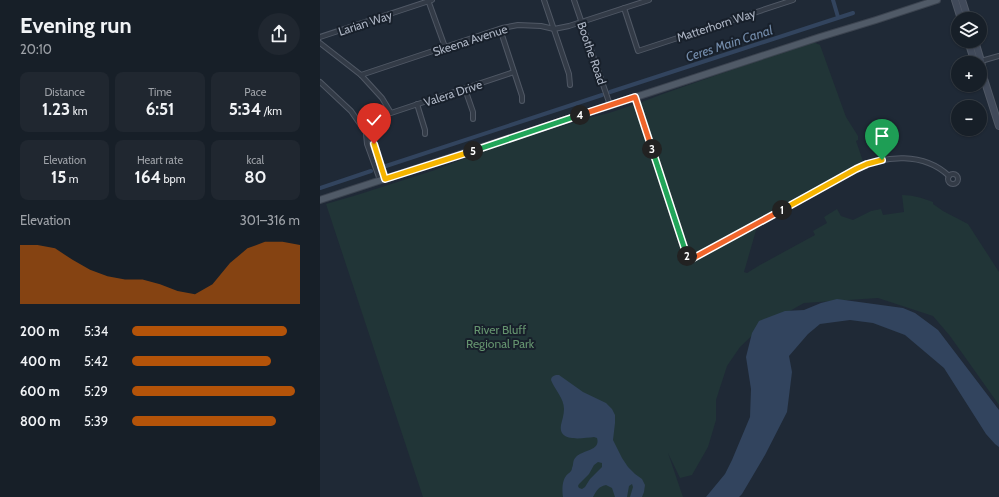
<!DOCTYPE html>
<meta charset="utf-8">
<style>
:root{--surface:#171f28;--page:#202730;--text:#f1f3f6;--muted:#9ea2a8;--line:#363d45;--accent:#b45309}
body{margin:0;font-family:Cabin,sans-serif;background:var(--page);color:var(--text);height:100vh;display:flex;flex-direction:column;font-size:15px;white-space:nowrap}
*{box-sizing:border-box;margin:0}
p{font-size:13px;color:var(--muted)}
.icon{flex:none;width:22px;height:22px;fill:none;stroke:currentColor;stroke-width:2;stroke-linecap:round;stroke-linejoin:round}
.map{position:relative;flex:1;overflow:hidden}
.panel{display:flex;flex-direction:column;background:var(--surface);width:320px}
.panel>*{flex:none}
.buttons{position:absolute;left:631px;top:12px;display:grid;gap:8px}
.buttons a{display:grid;place-items:center;width:36px;height:36px;border-radius:50%;background:var(--surface);box-shadow:0 1px 3px #0004,0 0 0 1px var(--line);font-size:20px}
.pin{position:absolute;display:grid;place-items:center;width:34px;height:34px;color:#fff;margin:-41px -17px;border-radius:50% 50% 50% 0;rotate:-45deg;box-shadow:0 0 4px #0007}
.pin .icon{rotate:45deg}
.km{position:absolute;width:20px;height:20px;margin:-10px;border-radius:50%;background:#222;color:#fff;font-size:11px;line-height:20px;text-align:center}
.round{display:grid;place-items:center;flex:none;width:42px;height:42px;border-radius:21px;background:var(--page)}
.summary{display:flex;align-items:center;justify-content:space-between;height:68px;padding:0 20px}
h1{font-size:22px;font-weight:800;line-height:30px}
.metrics{display:grid;grid-template-columns:repeat(3,1fr);gap:6px;height:68px;padding:4px 20px}
.metrics div{display:grid;align-content:center;border-radius:8px;background:var(--page);text-align:center}
.metrics b{font-size:17px;font-weight:800}
.metrics small{font-size:11px;font-weight:400}
.metrics p{font-size:11px}
.chart{height:112px;padding:8px 20px}
.chart p{display:flex;justify-content:space-between}
.chart svg{width:100%;height:72px;margin-top:4px;fill:var(--accent);opacity:.7}
ul{padding:0 20px;list-style:none;font-size:13px}
li{display:grid;grid-template-columns:64px 48px 1fr;align-items:center;height:30px}
li i{height:10px;border-radius:5px;background:var(--accent)}
main{display:flex;flex:1;min-height:0}
.map>svg:first-child{display:block}
.green{fill:#213537}
.water{fill:#32445e;fill-rule:evenodd}
.lines{fill:none;stroke-linecap:round;stroke-linejoin:round}
.canal{stroke:#32445e;stroke-width:4}
.street-casing{stroke:#505865;stroke-width:6}
.secondary-casing{stroke:#505865;stroke-width:8}
.primary-casing{stroke:#3c4450;stroke-width:8}
.street{stroke:#333b47;stroke-width:4}
.secondary{stroke:#414a5a;stroke-width:6}
.primary{stroke:#505a67;stroke-width:6}
.split-1-casing{stroke:#fff;stroke-width:8}
.split-2-casing{stroke:#fff;stroke-width:8}
.split-3-casing{stroke:#fff;stroke-width:8}
.split-4-casing{stroke:#fff;stroke-width:8}
.split-5-casing{stroke:#fff;stroke-width:8}
.split-6-casing{stroke:#fff;stroke-width:8}
.split-1{stroke:#f5b400;stroke-width:5}
.split-2{stroke:#f0652b;stroke-width:5}
.split-3{stroke:#22a559;stroke-width:5}
.split-4{stroke:#f0652b;stroke-width:5}
.split-5{stroke:#22a559;stroke-width:5}
.split-6{stroke:#f5b400;stroke-width:5}
.labels{text-anchor:middle;dominant-baseline:central;stroke-width:4;stroke-linejoin:round;paint-order:stroke}
.street-label{font-size:12px;fill:#adb5c4;stroke:#18202b}
.park-label{font-size:12px;fill:#65946f;stroke:#18202b}
.water-label{font-size:13px;font-style:italic;fill:#748dac;stroke:#18202b}
</style>
<main>
<section class="panel">
<div class="summary"><div><h1>Evening run</h1><p>20:10</p></div><a class="round"><svg class="icon" aria-label="share" viewBox="0 0 24 24"><path d="M12 15V3M7 8l5-5 5 5M5 13v7h14v-7"/></svg></a></div>
<div class="metrics">
<div><p>Distance</p><b>1.23<small> km</small></b></div>
<div><p>Time</p><b>6:51</b></div>
<div><p>Pace</p><b>5:34<small> /km</small></b></div>
</div>
<div class="metrics">
<div><p>Elevation</p><b>15<small> m</small></b></div>
<div><p>Heart rate</p><b>164<small> bpm</small></b></div>
<div><p>kcal</p><b>80</b></div>
</div>
<div class="chart"><p><span>Elevation</span>301–316 m</p>
<svg viewBox="0 0 160 44" preserveAspectRatio="none"><path d="M0 44V8L10 8L20 10L30 17L40 23L50 27L60 29L70 29L80 32L90 36L100 38L110 32L120 19L130 10L140 6L150 6L160 8V44z"/></svg>
</div>
<ul>
<li><b>200 m</b>5:34<i style="width:92%"></i></li>
<li><b>400 m</b>5:42<i style="width:83%"></i></li>
<li><b>600 m</b>5:29<i style="width:97%"></i></li>
<li><b>800 m</b>5:39<i style="width:86%"></i></li>
</ul>
</section>
<div class="map">
<svg width="679" height="497" viewBox="0 0 679 497">
<rect width="100%" height="100%" fill="#1f2936"/>
<path class="green" d="M493,42L500,45L526,117L538,136V140L536,141L544,164L439,220L424,272L427,273L440,265L495,235L493,231L507,223L504,217L517,209L521,216L533,220L551,211L561,209L563,215L584,212L582,195C593,195 602,198 613,202V204L623,211L648,224L679,272V405L630,336L613,316L558,298L484,303L441,327L420,347L407,366L396,400V420L388,447L372,475L360,478L348,453L363,497H103L6,204L37,195L115,170L174,147L272,117L289,113L322,102L340,95L394,76Z"/>
<g class="water">
<polygon points="517,299 583,308 595,313 618,330 679,410 679,447 675,444 666,434 624,368 585,335 553,323 530,320 500,324 488,334 469,356 472,372 467,412 445,455 422,494 419,497 386,497 405,474 412,460 430,417 431,389 426,357 432,333 439,321 465,311 484,310 501,303"/>
<path d="M236,375H239L263,392L286,403L292,409L295,415V423L293,440L302,458L308,467L315,474L322,479L325,485L324,492L322,497H310L313,487L312,484L309,486L307,497H295L292,488L286,485C278,487 277,490 273,497H243C242,490 242,481 246,476C248,473 252,472 252,468C254,464 252,461 256,457C262,450 281,451 277,438L274,437C263,438 238,443 241,425C242,420 244,415 244,409C244,398 235,390 231,380C231,377 233,376 236,375ZM278,462L282,463V467L270,479L265,487L262,489L259,488L258,486L259,484L269,474L274,465Z"/>
</g>
<g class="lines">
<g class="canal">
<polyline points="513,0 518,17"/>
<polyline points="290,92 533,13"/>
<polyline points="66,166 282,95"/>
<polyline points="0,188 51,171"/>
</g>
<defs>
<g id="street">
<polyline points="108,0 125,47"/>
<polyline points="224,0 249,74 250,85"/>
<polyline points="254,0 290,105"/>
<polyline points="304,8 318,51 473,0"/>
<polyline points="180,29 202,96 202,101"/>
<polyline points="0,37 112,0"/>
<polyline points="0,43 41,75 62,98 71,113 194,72"/>
<polyline points="661,61 679,56"/>
<polyline points="41,75 182,28 198,25 221,26 234,29 249,26 329,0"/>
<polyline points="0,82 31,111 54,144 65,179"/>
<polyline points="145,89 153,112 153,119"/>
<path d="M315,97L368,261L536,169C565,155 604,152 629,176"/>
<polyline points="97,104 105,130 105,134"/>
<polyline points="46,134 47,144 60,180"/>
<circle cx="633" cy="179" r="5"/>
</g>
<g id="secondary">
<polyline points="635,0 641,19"/>
<polyline points="642,0 648,19"/>
<polyline points="648,41 655,63"/>
<polyline points="655,41 661,61 664,79 679,126"/>
</g>
<polyline id="primary" points="0,200 500,37 556,20 617,0"/>
</defs>
<use href="#street" class="street-casing"/>
<use href="#secondary" class="secondary-casing"/>
<use href="#primary" class="primary-casing"/>
<use href="#street" class="street"/>
<use href="#secondary" class="secondary"/>
<use href="#primary" class="primary"/>
</g>
<g class="lines">
<defs>
<polyline id="split-1" points="462,210 536,169 547,164 562,160"/>
<polyline id="split-2" points="367,256 368,261 462,210"/>
<polyline id="split-3" points="332,149 367,256"/>
<polyline id="split-4" points="260,115 315,97 332,149"/>
<polyline id="split-5" points="153,151 260,115"/>
<polyline id="split-6" points="54,144 65,179 153,151"/>
</defs>
<use href="#split-1" class="split-1-casing"/>
<use href="#split-2" class="split-2-casing"/>
<use href="#split-3" class="split-3-casing"/>
<use href="#split-4" class="split-4-casing"/>
<use href="#split-5" class="split-5-casing"/>
<use href="#split-6" class="split-6-casing"/>
<use href="#split-1" class="split-1"/>
<use href="#split-2" class="split-2"/>
<use href="#split-3" class="split-3"/>
<use href="#split-4" class="split-4"/>
<use href="#split-5" class="split-5"/>
<use href="#split-6" class="split-6"/>
</g>
<g class="labels">
<g class="street-label">
<text transform="translate(45 23) rotate(-18)">Larian Way</text>
<text transform="translate(396 25) rotate(-18)">Matterhorn Way</text>
<text transform="translate(150 40) rotate(-18)">Skeena Avenue</text>
<text transform="translate(272 53) rotate(71)">Boothe Road</text>
<text transform="translate(133 93) rotate(-18)">Valera Drive</text>
</g>
<g class="park-label">
<text x="180" y="329">River Bluff<tspan x="180" dy="14">Regional Park</tspan></text>
</g>
<g class="water-label">
<text transform="translate(409 43) rotate(-18)">Ceres Main Canal</text>
</g>
</g>
</svg>
<div class="buttons">
<a><svg class="icon" aria-label="layers" viewBox="0 0 24 24"><path d="M12 4l9 5-9 5-9-5zM3 14l9 5 9-5"/></svg></a>
<a>+</a>
<a>−</a>
</div>
<div class="pin" style="left:562px;top:160px;background:#1e9e55"><svg class="icon" aria-label="arrive" viewBox="0 0 24 24"><path d="M6 21V4h12l-3 4 3 4H6"/></svg></div>
<div class="pin" style="left:54px;top:144px;background:#d93025"><svg class="icon" aria-label="check" viewBox="0 0 24 24"><path d="M5 12l5 5 9-10"/></svg></div>
<b class="km" style="left:462px;top:210px">1</b>
<b class="km" style="left:367px;top:256px">2</b>
<b class="km" style="left:332px;top:149px">3</b>
<b class="km" style="left:260px;top:115px">4</b>
<b class="km" style="left:153px;top:151px">5</b>
</div>
</main>
